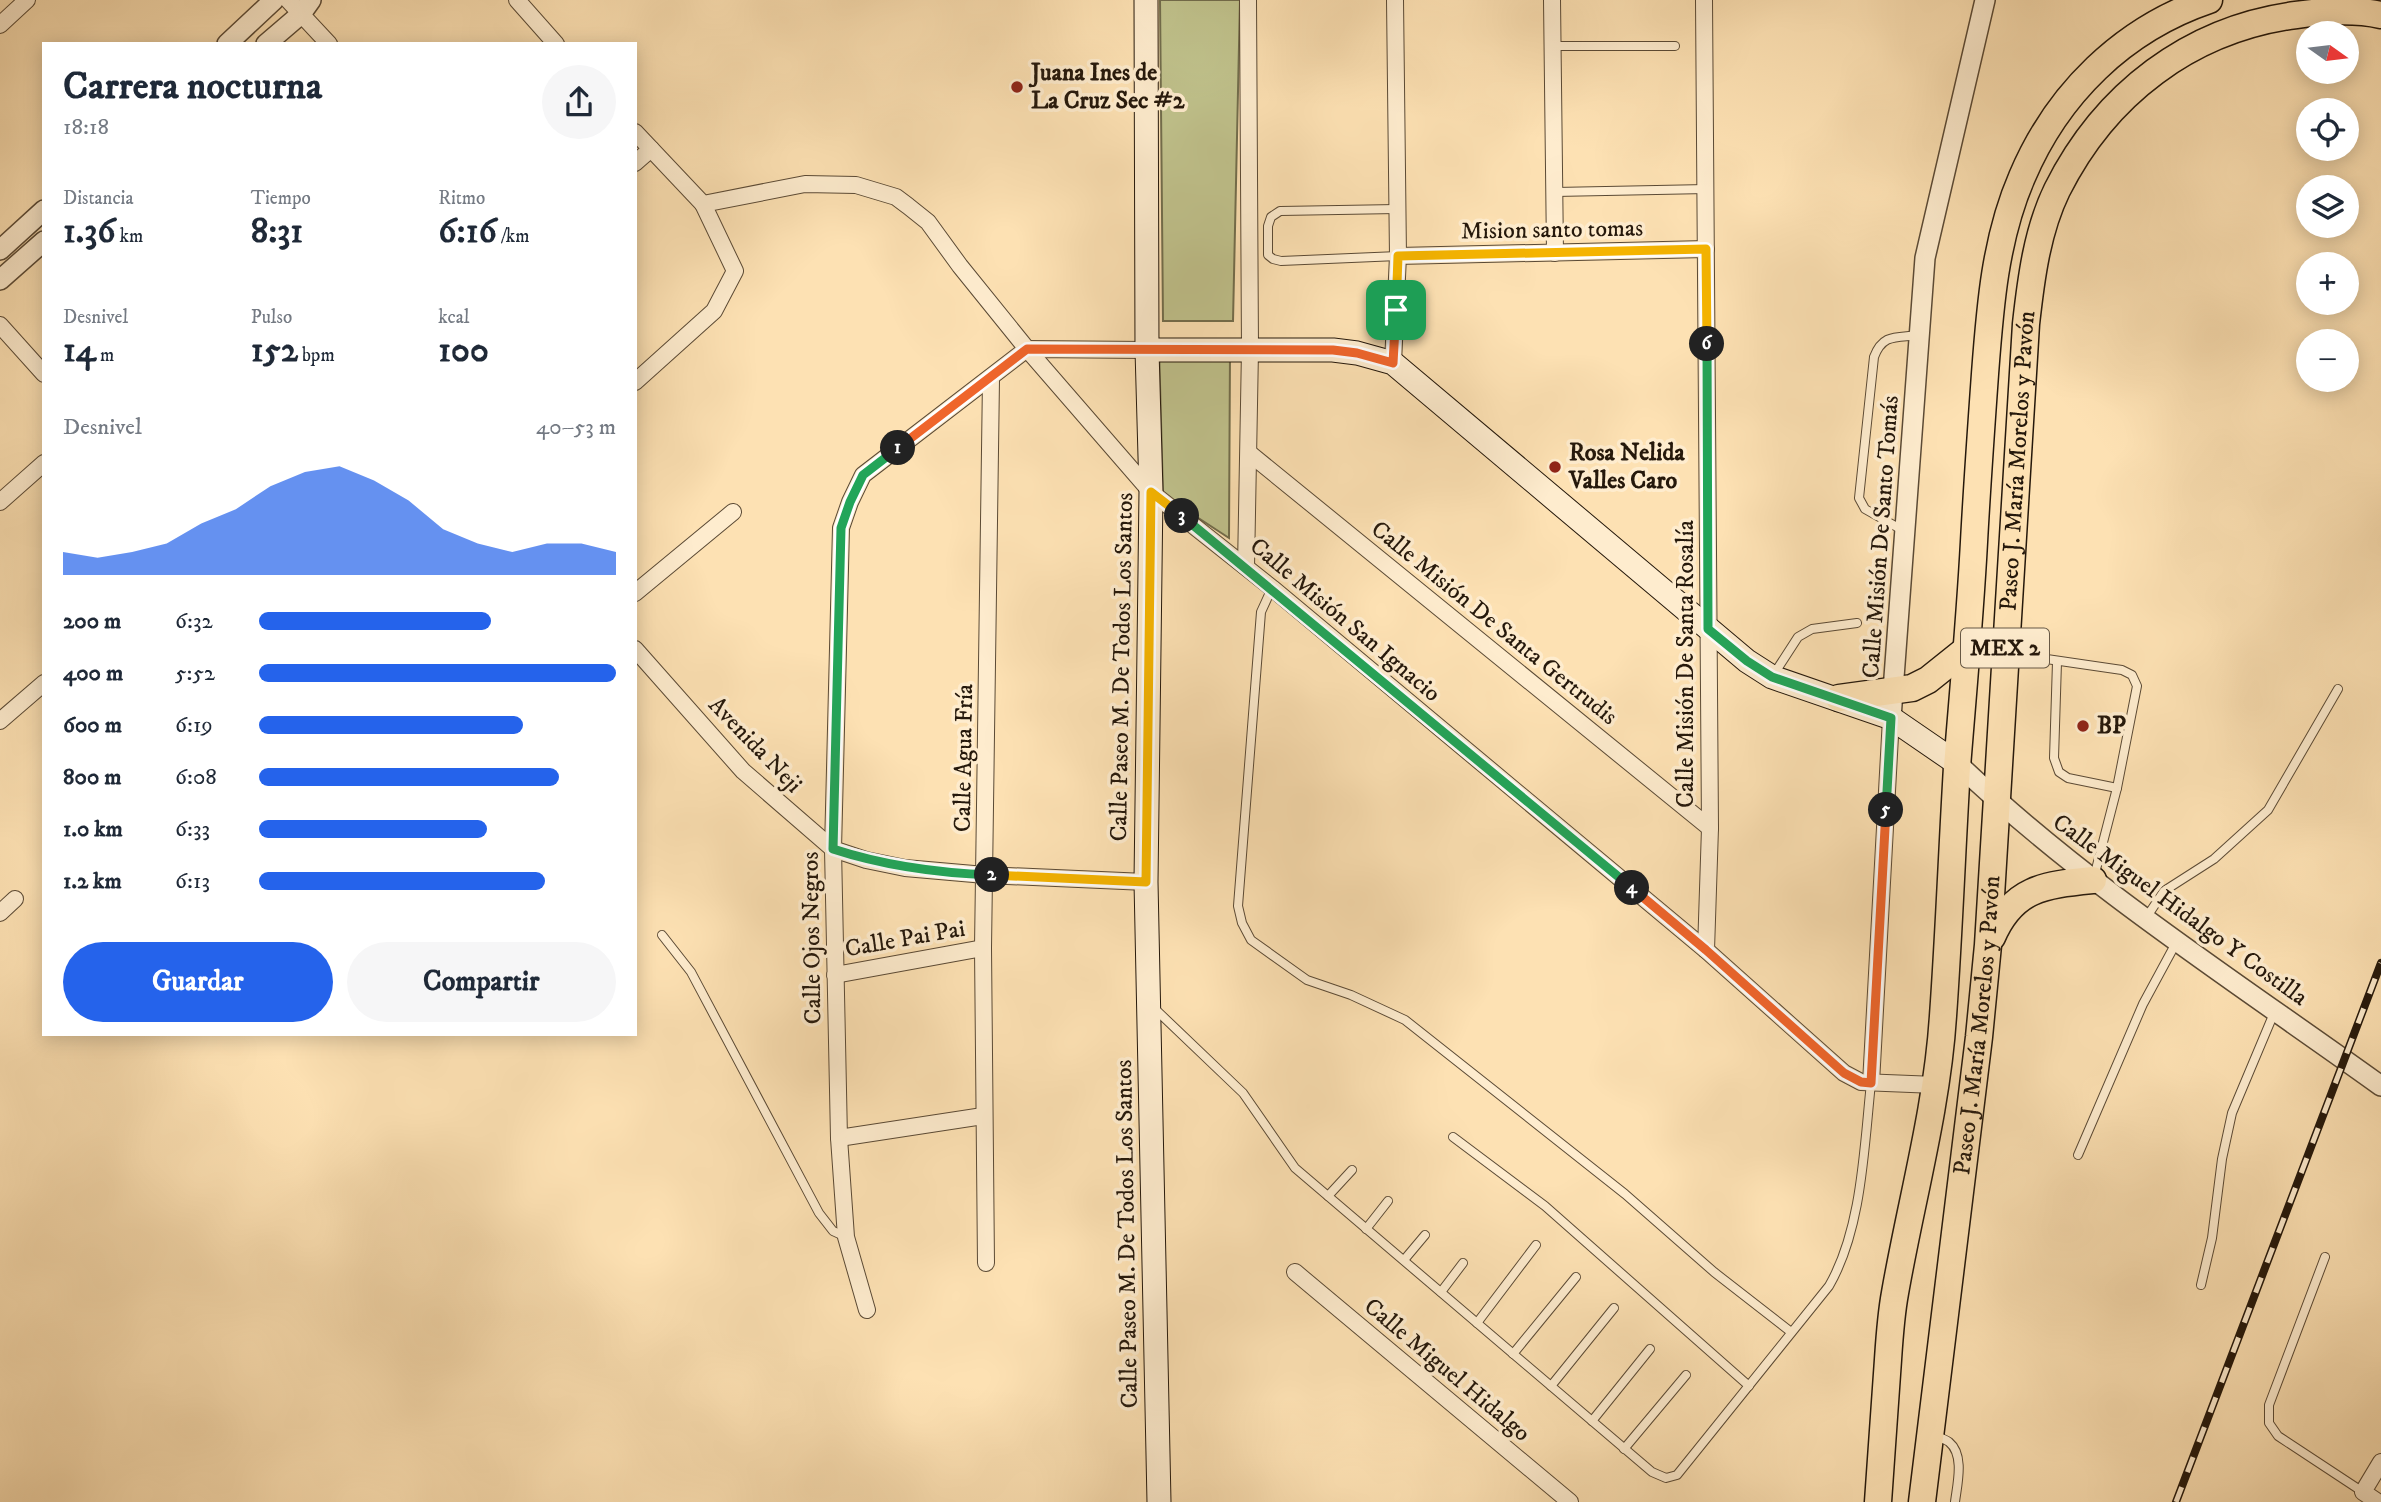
<!DOCTYPE html>
<html lang="es">
<meta charset="utf-8">
<style>
:root{--surface:#fff;--page:#f6f6f7;--text:#1f2937;--muted:#747a83;--accent:#2563eb}
body{margin:0;font-family:"IM FELL DW Pica",serif;background:var(--page);color:var(--text);height:100vh;display:flex;flex-direction:column;font-size:26px;white-space:nowrap}
*{box-sizing:border-box;margin:0}
p{font-size:23px;color:var(--muted)}
.icon{flex:none;width:38px;height:38px;fill:none;stroke:currentColor;stroke-width:2;stroke-linecap:round;stroke-linejoin:round}
.map{position:relative;flex:1;overflow:hidden}
.details{position:absolute;left:42px;top:42px;width:595px;height:994px;display:flex;flex-direction:column;background:var(--surface);border-radius:0px;box-shadow:0 4px 18px #0003}
.details>*{flex:none}
.needle{width:46px;rotate:104deg}
.fabs{position:absolute;left:2296px;top:21px;display:grid;gap:14px}
.fabs a{display:grid;place-items:center;width:63px;height:63px;border-radius:50%;background:var(--surface);box-shadow:0 4px 18px #0003;font-size:35px}
.pin{position:absolute;display:grid;place-items:center;width:60px;height:60px;color:#fff;margin:-30px;border-radius:14px;box-shadow:0 4px 10px #0006}
.km{position:absolute;width:35px;height:35px;margin:-18px;border-radius:50%;background:#222;color:#fff;font-size:19px;line-height:35px;text-align:center}
.round{display:grid;place-items:center;flex:none;width:74px;height:74px;border-radius:37px;background:var(--page)}
.summary{display:flex;align-items:center;justify-content:space-between;height:119px;padding:0 21px}
h1{font-size:38px;font-weight:700;line-height:52px}
.figures{display:grid;grid-template-columns:repeat(3,1fr);gap:10px;height:119px;padding:7px 21px}
.figures div{display:grid;align-content:center}
.figures b{font-size:35px;font-weight:700}
.figures small{font-size:19px;font-weight:400}
.figures p{font-size:19px}
.chart{height:196px;padding:14px 21px}
.chart p{display:flex;justify-content:space-between}
.chart svg{width:100%;height:126px;margin-top:7px;fill:var(--accent);opacity:.7}
.button{display:flex;gap:14px;margin-top:auto;padding:14px 21px}
.button a{flex:1;height:80px;border-radius:42px;background:var(--accent);color:#fff;font-size:28px;font-weight:700;line-height:80px;text-align:center}
.button a+a{background:var(--page);color:var(--text)}
ul{padding:0 21px;list-style:none;font-size:23px}
li{display:grid;grid-template-columns:112px 84px 1fr;align-items:center;height:52px}
li i{height:18px;border-radius:9px;background:var(--accent)}
.map>svg:first-child{display:block}
.green{fill:#c0c28c;stroke:#726d4c;stroke-width:2}
.lines{fill:none;stroke-linecap:round;stroke-linejoin:round}
.service-casing{stroke:#5b4a35;stroke-width:10}
.minor-casing{stroke:#5b4a35;stroke-width:18}
.tertiary-casing{stroke:#5b4a35;stroke-width:22}
.secondary-casing{stroke:#25180b;stroke-width:25}
.trunk-casing{stroke:#25180b;stroke-width:29}
.service{stroke:#feecce;stroke-width:8}
.minor{stroke:#feecce;stroke-width:16}
.tertiary{stroke:#feecce;stroke-width:19}
.secondary{stroke:#feecce;stroke-width:23}
.trunk{stroke:#fde1b3;stroke-width:26}
.rail-casing{stroke:#25180b;stroke-width:8}
.rail{stroke:#feecce;stroke-width:5;stroke-dasharray:16;stroke-linecap:butt}
.split-1-casing{stroke:#fff;stroke-width:14}
.split-2-casing{stroke:#fff;stroke-width:14}
.split-3-casing{stroke:#fff;stroke-width:14}
.split-4-casing{stroke:#fff;stroke-width:14}
.split-5-casing{stroke:#fff;stroke-width:14}
.split-6-casing{stroke:#fff;stroke-width:14}
.split-7-casing{stroke:#fff;stroke-width:14}
.split-1{stroke:#f0652b;stroke-width:9}
.split-2{stroke:#22a559;stroke-width:9}
.split-3{stroke:#f5b400;stroke-width:9}
.split-4{stroke:#22a559;stroke-width:9}
.split-5{stroke:#f0652b;stroke-width:9}
.split-6{stroke:#22a559;stroke-width:9}
.split-7{stroke:#f5b400;stroke-width:9}
.poi-dot{fill:#8f2418;stroke:#feecce;stroke-width:2.5}
.labels{text-anchor:middle;dominant-baseline:central;stroke-width:7;stroke-linejoin:round;paint-order:stroke}
.shield{fill:#feecce;stroke:#665846;stroke-width:2}
.shield-label{font-size:23px;font-weight:bold;fill:#25180b}
.poi-label{font-size:24px;font-weight:bold;fill:#25180b;stroke:#feecce;text-anchor:start}
.street-label{font-size:24px;fill:#25180b;stroke:#feecce}
</style>
<div class="map">
<svg width="2381" height="1502" viewBox="0 0 2381 1502">
<rect width="100%" height="100%" fill="#fde1b3"/>
<filter id="stains"><feTurbulence type="fractalNoise" baseFrequency=".00286" numOctaves="4"/><feColorMatrix values="0 0 0 0 .2 0 0 0 0 .09 0 0 0 0 .02 0 0 0 .5 -.17"/></filter>
<radialGradient id="worn" r=".72"><stop offset=".6" stop-color="#630" stop-opacity="0"/><stop offset="1" stop-color="#630" stop-opacity=".3"/></radialGradient>
<g class="green">
<polygon points="1160,0 1240,0 1233,321 1163,321"/>
<polygon points="1159,347 1230,351 1229,538 1163,495"/>
</g>
<g class="lines">
<defs>
<g id="service">
<polyline points="1553,46 1675,46"/>
<polyline points="1555,192 1707,189"/>
<polyline points="1397,209 1280,211 1271,217 1268,226 1268,255 1273,259 1281,261 1398,256"/>
<path d="M1904,531L1865,509L1859,498L1874,357C1883,333 1897,338 1919,335"/>
<polyline points="1272,588 1261,612 1238,906 1242,923 1251,940 1307,980 1351,995 1405,1020 1625,1194 1714,1272 1791,1332"/>
<polyline points="1971,648 2122,670 2132,675 2137,686 2117,788 2094,877"/>
<polyline points="2057,662 2054,758 2059,772 2068,778 2117,788"/>
<polyline points="1774,674 1798,637 1812,629 1857,623"/>
<polyline points="2146,918 2164,891 2214,859 2268,810 2338,689"/>
<polyline points="662,935 691,972 819,1213 833,1231 846,1237"/>
<path d="M1154,1008L1243,1093L1295,1168L1652,1472L1666,1478L1677,1475L1829,1286C1862,1229 1864,1148 1871,1083"/>
<polyline points="1453,1137 1545,1206 1749,1386"/>
<polyline points="2078,1155 2143,1004 2176,943"/>
<polyline points="1328,1196 1352,1170"/>
<polyline points="1366,1229 1388,1201"/>
<polyline points="2325,1257 2269,1405 2269,1423 2278,1436 2363,1492"/>
<polyline points="1404,1260 1425,1235"/>
<polyline points="2201,1285 2212,1238 2222,1159 2232,1113 2274,1013"/>
<polyline points="1441,1292 1463,1263"/>
<polyline points="1477,1323 1536,1245"/>
<polyline points="1513,1354 1576,1277"/>
<polyline points="1551,1386 1614,1308"/>
<polyline points="1592,1421 1650,1349"/>
<path d="M1934,1436C1938,1437 1945,1439 1949,1442C1965,1455 1957,1485 1955,1502"/>
<polyline points="1624,1449 1686,1375"/>
</g>
<g id="minor">
<polyline points="288,0 329,44"/>
<polyline points="517,0 556,44"/>
<polyline points="1552,0 1555,253"/>
<polyline points="1704,0 1710,828 1706,950"/>
<polyline points="0,25 27,0"/>
<polyline points="635,132 703,204 805,184 856,185 896,197 908,206 928,222 960,266 1027,349 1151,492 1272,588 1706,950 1844,1073 1861,1082 1936,1085"/>
<polyline points="635,163 651,149"/>
<polyline points="1398,256 1706,249"/>
<polyline points="0,325 44,374"/>
<polyline points="1393,363 1398,256 1395,0"/>
<polyline points="635,382 714,311 735,271 703,204"/>
<polyline points="1249,453 1710,828"/>
<polyline points="0,502 44,463"/>
<polyline points="1246,567 1250,350 1248,0"/>
<polyline points="635,593 733,512"/>
<polyline points="635,649 743,771 833,849 866,860 905,868 985,875 1146,882"/>
<polyline points="0,721 44,683"/>
<polyline points="0,913 15,899"/>
<polyline points="835,975 983,948"/>
<polyline points="1871,1083 1891,718"/>
<polyline points="839,1138 983,1116"/>
<polyline points="986,1263 983,948 991,379"/>
<polyline points="1295,1272 1570,1502"/>
<polyline points="867,1310 846,1237 839,1138 833,849 841,528 850,502 863,475 1027,349 1147,350"/>
<polyline points="2378,1502 2363,1492 2381,1462"/>
</g>
<g id="tertiary">
<polyline points="227,44 274,0"/>
<polyline points="266,44 301,14 311,0"/>
<polyline points="0,250 44,210"/>
<polyline points="0,280 44,241"/>
<polyline points="1891,718 1925,258 1985,0"/>
<path d="M1958,764C2086,886 2238,983 2381,1086"/>
</g>
<g id="secondary">
<polyline points="1146,0 1147,350 1151,492 1146,882 1159,1502"/>
<polyline points="1147,350 1333,350 1357,353 1393,363 1747,661 1772,677 1891,718 1958,764"/>
</g>
<g id="trunk">
<polyline points="1839,698 1912,688 1928,680 1968,648"/>
<path d="M1992,937C2013,888 2044,885 2093,880"/>
<path d="M1878,1502C1881,1459 1884,1416 1887,1374C1889,1347 1890,1320 1895,1293C1911,1201 1937,1110 1943,1016C1949,933 1952,850 1957,767C1963,692 1970,617 1974,542C1977,486 1981,430 1985,374C1990,307 1995,239 2022,177C2057,94 2123,29 2209,0"/>
<path id="s1" d="M1922,1502L1979,1037L1988,945L2026,324C2031,279 2037,231 2057,190C2105,94 2190,29 2296,15C2324,11 2353,9 2381,15"/>
</g>
</defs>
<use href="#service" class="service-casing"/>
<use href="#minor" class="minor-casing"/>
<use href="#tertiary" class="tertiary-casing"/>
<use href="#secondary" class="secondary-casing"/>
<use href="#trunk" class="trunk-casing"/>
<use href="#service" class="service"/>
<use href="#minor" class="minor"/>
<use href="#tertiary" class="tertiary"/>
<use href="#secondary" class="secondary"/>
<use href="#trunk" class="trunk"/>
<defs>
<polyline id="rail" points="2176,1502 2381,963"/>
</defs>
<use href="#rail" class="rail-casing"/>
<use href="#rail" class="rail"/>
</g>
<g class="lines">
<defs>
<polyline id="split-1" points="898,448 1027,349 1333,350 1357,353 1393,363 1396,310"/>
<path id="split-2" d="M898,448L863,475L850,502L841,528L833,849C885,866 937,873 992,875"/>
<polyline id="split-3" points="992,875 1146,882 1151,492 1182,516"/>
<polyline id="split-4" points="1182,516 1632,888"/>
<polyline id="split-5" points="1632,888 1706,950 1844,1073 1861,1082 1871,1083 1886,810"/>
<polyline id="split-6" points="1707,344 1708,629 1747,661 1772,677 1891,718 1886,810"/>
<polyline id="split-7" points="1396,310 1398,256 1706,249 1707,344"/>
</defs>
<use href="#split-1" class="split-1-casing"/>
<use href="#split-2" class="split-2-casing"/>
<use href="#split-3" class="split-3-casing"/>
<use href="#split-4" class="split-4-casing"/>
<use href="#split-5" class="split-5-casing"/>
<use href="#split-6" class="split-6-casing"/>
<use href="#split-7" class="split-7-casing"/>
<use href="#split-1" class="split-1"/>
<use href="#split-2" class="split-2"/>
<use href="#split-3" class="split-3"/>
<use href="#split-4" class="split-4"/>
<use href="#split-5" class="split-5"/>
<use href="#split-6" class="split-6"/>
<use href="#split-7" class="split-7"/>
</g>
<g class="poi-dot">
<circle cx="1017" cy="87" r="7"/>
<circle cx="1555" cy="467" r="7"/>
<circle cx="2083" cy="726" r="7"/>
</g>
<g class="labels">
<rect class="shield" x="1961" y="628.5" width="88" height="39" rx="5"/>
<g class="shield-label">
<text x="2005" y="648">MEX 2</text>
</g>
<g class="poi-label">
<text x="1031" y="73">Juana Ines de<tspan x="1031" dy="28">La Cruz Sec #2</tspan></text>
<text x="1569" y="453">Rosa Nelida<tspan x="1569" dy="28">Valles Caro</tspan></text>
<text x="2097" y="726">BP</text>
</g>
<g class="street-label">
<text transform="translate(1552 230) rotate(-1)">Mision santo tomas</text>
<text stroke="none"><textPath href="#s1" startOffset="1046">Paseo J. María Morelos y Pavón</textPath></text>
<text transform="translate(1881 537) rotate(-86)">Calle Misión De Santo Tomás</text>
<text transform="translate(1345 620) rotate(40)">Calle Misión San Ignacio</text>
<text transform="translate(1494 623) rotate(39)">Calle Misión De Santa Gertrudis</text>
<text transform="translate(1686 664) rotate(-90)">Calle Misión De Santa Rosalía</text>
<text transform="translate(1122 667) rotate(-89)">Calle Paseo M. De Todos Los Santos</text>
<text transform="translate(755 745) rotate(46)">Avenida Neji</text>
<text transform="translate(964 758) rotate(-89)">Calle Agua Fría</text>
<text transform="translate(2180 910) rotate(36)">Calle Miguel Hidalgo Y Costilla</text>
<text transform="translate(812 938) rotate(-91)">Calle Ojos Negros</text>
<text transform="translate(905 939) rotate(-10)">Calle Pai Pai</text>
<text stroke="none"><textPath href="#s1" startOffset="480">Paseo J. María Morelos y Pavón</textPath></text>
<text transform="translate(1127 1234) rotate(-91)">Calle Paseo M. De Todos Los Santos</text>
<text transform="translate(1447 1370) rotate(40)">Calle Miguel Hidalgo</text>
</g>
</g>
<rect width="100%" height="100%" filter="url(#stains)"/>
<rect width="100%" height="100%" fill="url(#worn)"/>
</svg>
<div class="fabs">
<a><svg class="needle" viewBox="-14 -14 28 28"><path d="M0-13l5 13h-10z" fill="#e53935"/><path d="M0 13l5-13h-10z" fill="#747a83"/></svg></a>
<a><svg class="icon" aria-label="locate" viewBox="0 0 24 24"><circle cx="12" cy="12" r="6"/><path d="M12 2v4M12 18v4M2 12h4M18 12h4"/></svg></a>
<a><svg class="icon" aria-label="layers" viewBox="0 0 24 24"><path d="M12 4l9 5-9 5-9-5zM3 14l9 5 9-5"/></svg></a>
<a>+</a>
<a>−</a>
</div>
<div class="pin" style="left:1396px;top:310px;background:#1e9e55"><svg class="icon" aria-label="arrive" viewBox="0 0 24 24"><path d="M6 21V4h12l-3 4 3 4H6"/></svg></div>
<b class="km" style="left:898px;top:448px">1</b>
<b class="km" style="left:992px;top:875px">2</b>
<b class="km" style="left:1182px;top:516px">3</b>
<b class="km" style="left:1632px;top:888px">4</b>
<b class="km" style="left:1886px;top:810px">5</b>
<b class="km" style="left:1707px;top:344px">6</b>
<section class="details">
<div class="summary"><div><h1>Carrera nocturna</h1><p>18:18</p></div><a class="round"><svg class="icon" aria-label="share" viewBox="0 0 24 24"><path d="M12 15V3M7 8l5-5 5 5M5 13v7h14v-7"/></svg></a></div>
<div class="figures">
<div><p>Distancia</p><b>1.36<small> km</small></b></div>
<div><p>Tiempo</p><b>8:31</b></div>
<div><p>Ritmo</p><b>6:16<small> /km</small></b></div>
</div>
<div class="figures">
<div><p>Desnivel</p><b>14<small> m</small></b></div>
<div><p>Pulso</p><b>152<small> bpm</small></b></div>
<div><p>kcal</p><b>100</b></div>
</div>
<div class="chart"><p><span>Desnivel</span>40–53 m</p>
<svg viewBox="0 0 160 44" preserveAspectRatio="none"><path d="M0 44V36L10 38L20 36L30 33L40 26L50 21L60 13L70 8L80 6L90 11L100 18L110 28L120 33L130 36L140 33L150 33L160 36V44z"/></svg>
</div>
<ul>
<li><b>200 m</b>6:32<i style="width:65%"></i></li>
<li><b>400 m</b>5:52<i style="width:100%"></i></li>
<li><b>600 m</b>6:19<i style="width:74%"></i></li>
<li><b>800 m</b>6:08<i style="width:84%"></i></li>
<li><b>1.0 km</b>6:33<i style="width:64%"></i></li>
<li><b>1.2 km</b>6:13<i style="width:80%"></i></li>
</ul>
<div class="button"><a>Guardar</a><a>Compartir</a></div>
</section>
</div>
